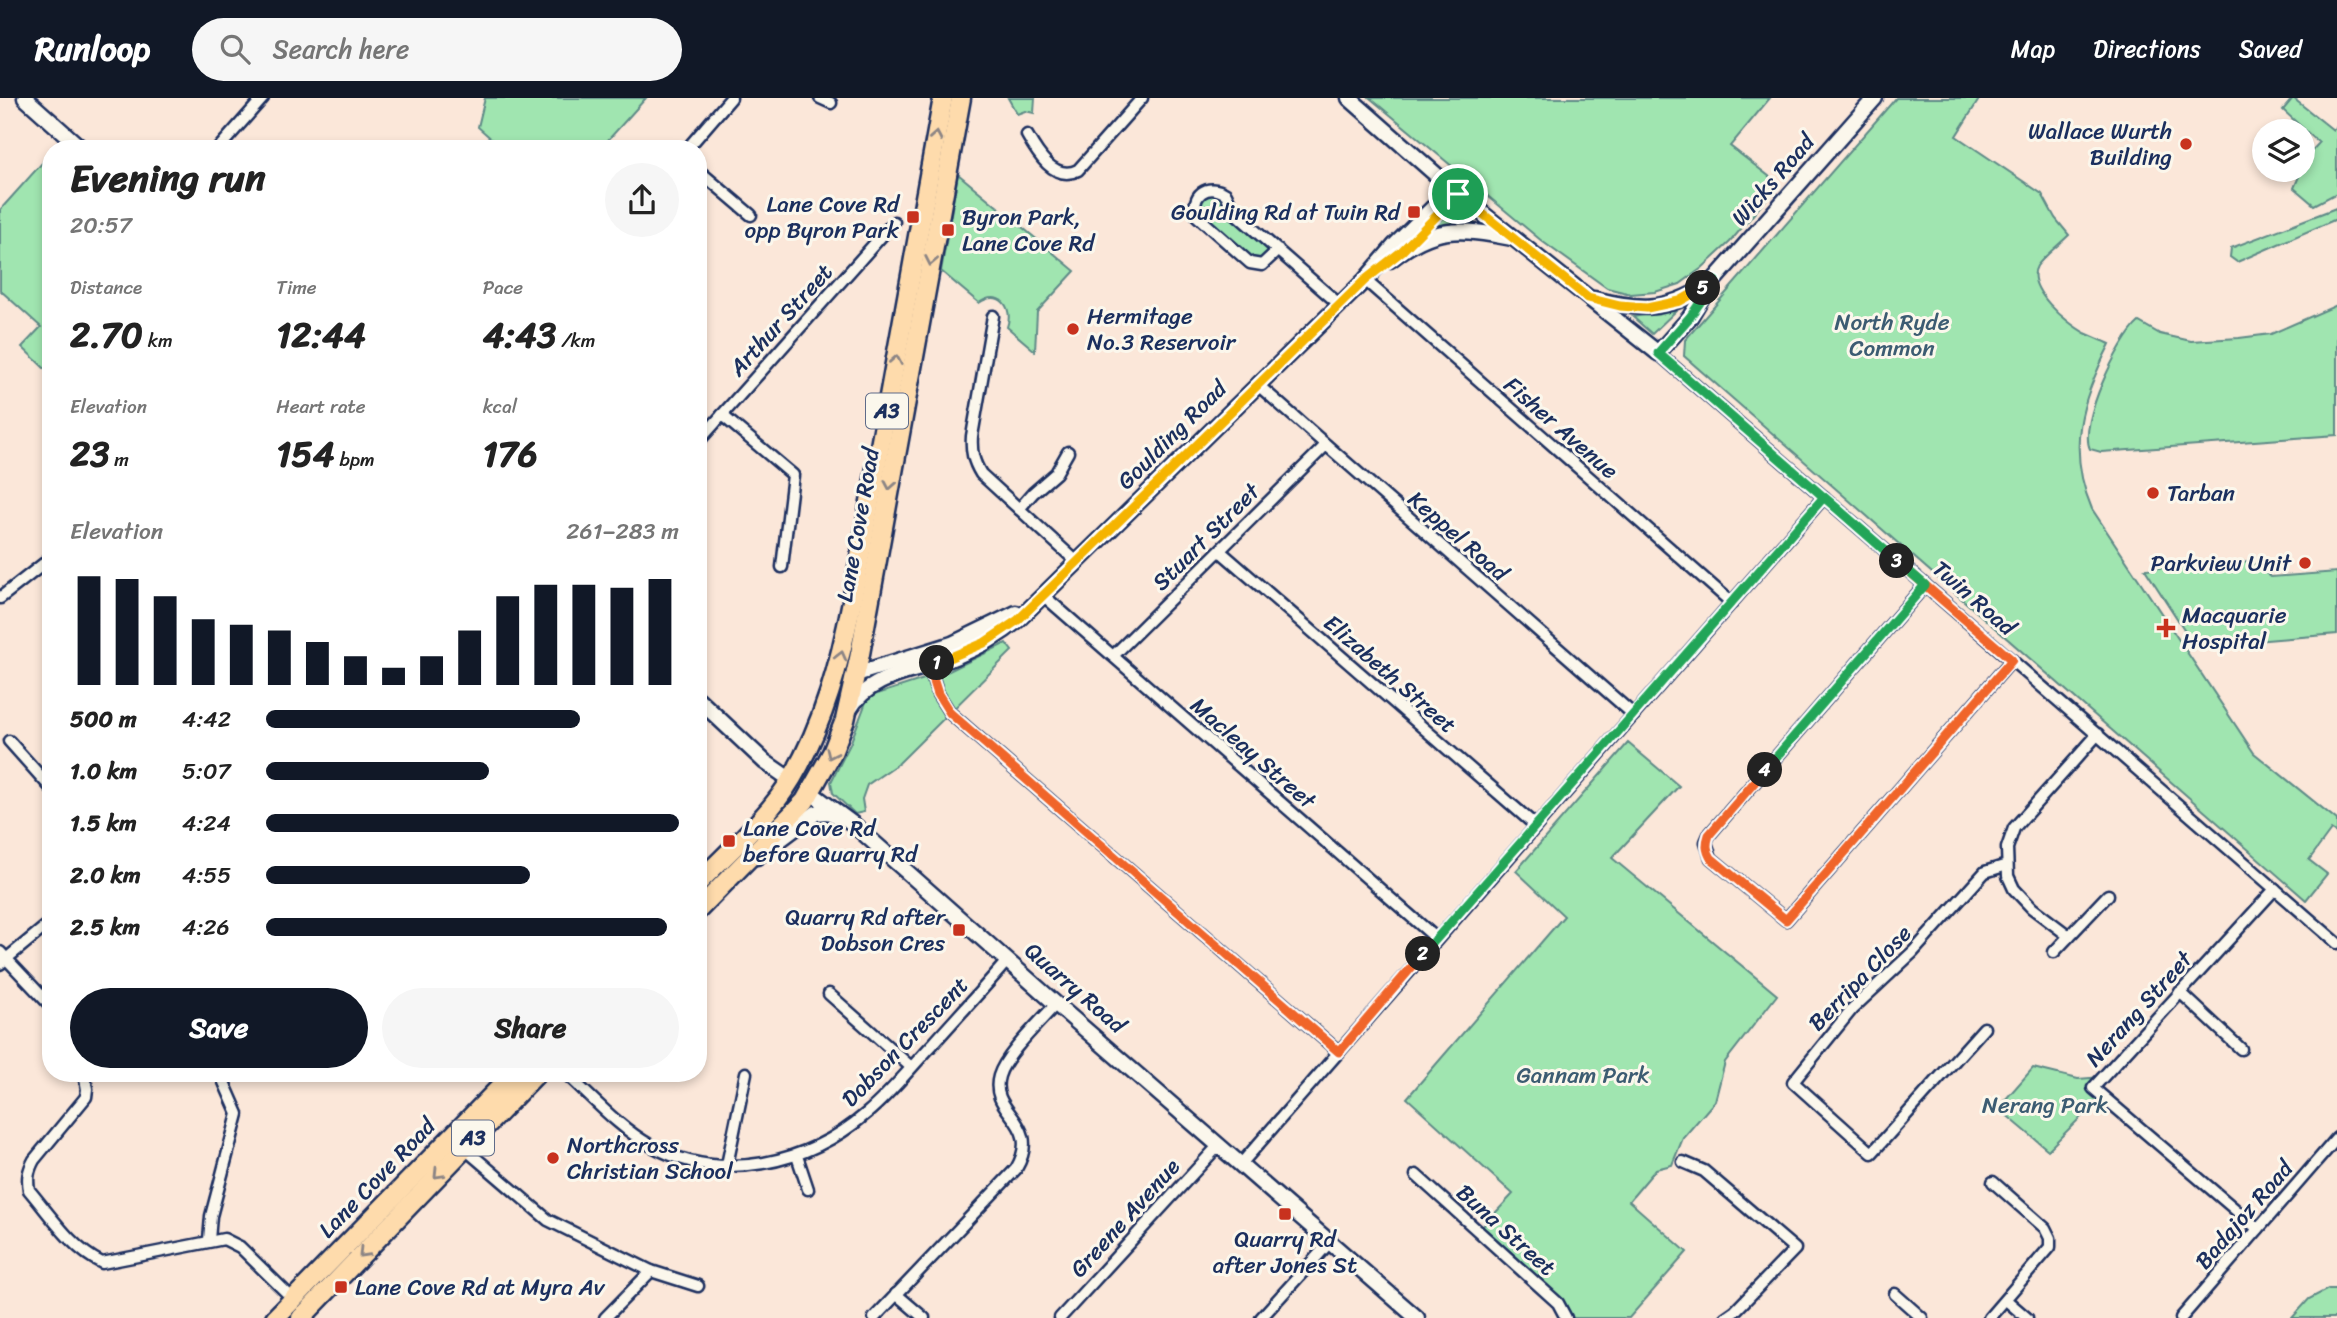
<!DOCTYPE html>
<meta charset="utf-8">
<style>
:root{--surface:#fff;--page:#f6f6f6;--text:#222;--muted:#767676;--accent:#111827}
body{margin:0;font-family:Sriracha,sans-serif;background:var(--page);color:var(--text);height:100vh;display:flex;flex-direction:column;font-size:26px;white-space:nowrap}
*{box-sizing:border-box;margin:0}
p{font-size:23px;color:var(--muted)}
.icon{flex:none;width:38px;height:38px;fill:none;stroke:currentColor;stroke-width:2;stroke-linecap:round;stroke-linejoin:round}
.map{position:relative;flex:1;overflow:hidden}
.sheet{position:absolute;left:42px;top:42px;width:665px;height:942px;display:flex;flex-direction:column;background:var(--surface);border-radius:28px;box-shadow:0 4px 10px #0003}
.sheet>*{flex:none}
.buttons{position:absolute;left:2252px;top:21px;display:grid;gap:14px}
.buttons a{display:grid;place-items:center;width:63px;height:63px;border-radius:50%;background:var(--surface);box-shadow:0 4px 10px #0003;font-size:35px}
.pin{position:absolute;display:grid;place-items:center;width:60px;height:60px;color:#fff;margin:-30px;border:4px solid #fff;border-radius:50%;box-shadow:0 2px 7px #0007}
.km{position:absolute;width:35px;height:35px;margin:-18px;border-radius:50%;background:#222;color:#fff;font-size:19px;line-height:35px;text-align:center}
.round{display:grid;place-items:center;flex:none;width:74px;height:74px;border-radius:37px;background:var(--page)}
.head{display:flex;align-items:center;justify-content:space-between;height:119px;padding:0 28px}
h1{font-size:38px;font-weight:800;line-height:52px}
.metrics{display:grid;grid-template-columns:repeat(3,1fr);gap:10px;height:119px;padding:7px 28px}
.metrics div{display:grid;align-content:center}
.metrics b{font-size:35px;font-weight:800}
.metrics small{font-size:19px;font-weight:400}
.metrics p{font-size:19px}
.chart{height:196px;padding:14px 28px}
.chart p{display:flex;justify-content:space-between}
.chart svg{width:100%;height:126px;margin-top:7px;stroke:var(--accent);stroke-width:6}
.cta{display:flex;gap:14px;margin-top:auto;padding:14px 28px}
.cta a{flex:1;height:80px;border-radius:42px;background:var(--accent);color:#fff;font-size:28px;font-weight:800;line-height:80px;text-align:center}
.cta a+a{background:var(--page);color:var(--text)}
ul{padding:0 28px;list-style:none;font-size:23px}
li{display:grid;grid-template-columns:112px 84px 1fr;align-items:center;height:52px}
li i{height:18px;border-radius:9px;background:var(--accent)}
header{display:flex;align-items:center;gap:42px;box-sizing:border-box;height:98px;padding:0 35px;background:var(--accent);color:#fff}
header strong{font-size:33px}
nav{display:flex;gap:38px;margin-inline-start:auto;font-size:24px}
.search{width:490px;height:63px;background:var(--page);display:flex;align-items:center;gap:18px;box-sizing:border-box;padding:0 24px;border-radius:38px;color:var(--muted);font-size:26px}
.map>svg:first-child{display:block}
.green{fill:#a0e5b0;stroke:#5e8a87;stroke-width:2}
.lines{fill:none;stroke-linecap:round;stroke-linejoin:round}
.street-casing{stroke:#1b2f5e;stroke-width:15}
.secondary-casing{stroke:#1b2f5e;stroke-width:19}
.highway-casing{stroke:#1b2f5e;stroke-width:23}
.street{stroke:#fbf7ec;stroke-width:10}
.secondary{stroke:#fbf7ec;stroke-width:14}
.highway{stroke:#fedbac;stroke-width:18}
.oneway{stroke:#8c8585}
.split-1-casing{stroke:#fff;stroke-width:14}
.split-2-casing{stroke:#fff;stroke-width:14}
.split-3-casing{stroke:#fff;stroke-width:14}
.split-4-casing{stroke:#fff;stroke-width:14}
.split-5-casing{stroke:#fff;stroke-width:14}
.split-6-casing{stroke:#fff;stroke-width:14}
.split-1{stroke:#f5b400;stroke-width:9}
.split-2{stroke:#f0652b;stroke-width:9}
.split-3{stroke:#22a559;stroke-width:9}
.split-4{stroke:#f0652b;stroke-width:9}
.split-5{stroke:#22a559;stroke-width:9}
.split-6{stroke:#f5b400;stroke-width:9}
.poi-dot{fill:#c8321e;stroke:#fbf7ec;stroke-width:2.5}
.labels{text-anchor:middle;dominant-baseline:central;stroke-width:6;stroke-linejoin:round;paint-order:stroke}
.shield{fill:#fbf7ec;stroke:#5e6b89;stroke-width:2}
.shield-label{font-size:21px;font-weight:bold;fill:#1b2f5e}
.poi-label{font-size:23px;fill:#1b2f5e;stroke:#fbf7ec;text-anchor:start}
.street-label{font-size:23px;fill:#1b2f5e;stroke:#fbf7ec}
.park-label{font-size:23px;fill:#3c5c72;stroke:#fbf7ec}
</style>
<header>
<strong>Runloop</strong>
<div class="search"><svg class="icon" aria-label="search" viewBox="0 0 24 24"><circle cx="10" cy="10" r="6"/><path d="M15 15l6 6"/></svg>Search here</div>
<nav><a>Map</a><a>Directions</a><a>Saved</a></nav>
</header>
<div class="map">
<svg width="2337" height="1220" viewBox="0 0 2337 1220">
<rect width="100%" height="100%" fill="#fbe7d9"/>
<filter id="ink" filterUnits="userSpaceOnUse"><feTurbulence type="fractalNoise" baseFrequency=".0143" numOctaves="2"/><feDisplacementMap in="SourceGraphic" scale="14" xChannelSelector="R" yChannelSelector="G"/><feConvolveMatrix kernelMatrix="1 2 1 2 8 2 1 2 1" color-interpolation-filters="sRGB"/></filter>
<g filter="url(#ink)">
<g class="green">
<polygon points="485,0 646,0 600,51 503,51 478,29"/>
<polygon points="1008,0 1035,0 1034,15 1025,13 1017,16"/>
<polygon points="1370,0 1770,0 1730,48 1779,86 1730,144 1702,170 1680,186 1655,194 1631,196 1607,190 1543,144"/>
<path d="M1896,0H1980L1956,38L2042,96L2055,120L2069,137C2060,146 2045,157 2037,168C2024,190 2068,226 2085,235C2093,239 2102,242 2110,246C2081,302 2066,350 2092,411L2254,655L2337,722V736L2331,732L2309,762L2327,776L2306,802L1684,258L1685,242Z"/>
<polygon points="2293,0 2333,32 2337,29 2337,95 2314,107 2294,90 2308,57 2319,45 2283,12"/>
<polygon points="51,55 51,271 44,270 22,249 41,229 0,192 0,112"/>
<path d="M958,76L1075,173L1037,214L1035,253L1007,229C1014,209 999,191 979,205L941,173Z"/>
<polygon points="1213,95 1224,102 1229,115 1268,149 1269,154 1262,162 1254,162 1202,119 1198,108 1203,97"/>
<polygon points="1456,109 1473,124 1432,130"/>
<polygon points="2336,110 2337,120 2334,122 2237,164 2230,159 2231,150"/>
<path d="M2337,207V337L2101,354L2090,351C2078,326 2119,241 2139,224L2160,236L2191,243L2239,240L2271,236Z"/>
<polygon points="1678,211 1652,236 1633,219"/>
<polygon points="2250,463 2271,479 2337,474 2337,536 2195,548 2145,471"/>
<polygon points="1006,545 1012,553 899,665 867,687 862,701 864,714 855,716 833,695 831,684 850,646 868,599 949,573"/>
<polygon points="1628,645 1679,688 1612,760 1777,897 1725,964 1715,1003 1683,1040 1672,1067 1656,1071 1629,1103 1687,1154 1629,1220 1572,1220 1563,1202 1482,1129 1513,1096 1407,1000 1564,818 1516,773"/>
<polygon points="2033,970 2078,981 2103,979 2093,990 2102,998 2048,1052 1998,1010"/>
<polygon points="2328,1191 2337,1191 2337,1220 2292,1220 2309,1201"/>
</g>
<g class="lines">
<defs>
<g id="street">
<polyline points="820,0 831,5"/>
<path d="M1027,37C1037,55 1054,84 1078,72L1142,0"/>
<polyline points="218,51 263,0"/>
<polyline points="687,51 731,0"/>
<polyline points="698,72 751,117"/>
<path d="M1278,152L1262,167L1250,165L1197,118C1190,97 1207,84 1226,96L1234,114L1340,207"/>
<polyline points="1365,182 1732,505"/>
<path d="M993,218L972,338C971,353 973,363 981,376L1078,465"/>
<polyline points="1658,255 2337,845"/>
<polyline points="1258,287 1634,617"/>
<polyline points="722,317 793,377 782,469"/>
<polyline points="698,344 894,124"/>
<polyline points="1019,411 1033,395 1056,375 1068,354"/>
<polyline points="1220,453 1536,728"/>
<polyline points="1925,487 1709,737 1706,744 1711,760 1786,822 2012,562"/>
<polyline points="1044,498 1437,841"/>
<polyline points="0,500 51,460"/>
<polyline points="1113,558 1326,347"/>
<polyline points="929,568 938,596 950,615 1339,954"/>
<polyline points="9,643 51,690"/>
<polyline points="2069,838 2032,810 2014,791 2008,778 2007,750 2014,730 2098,636"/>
<polyline points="0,854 51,908"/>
<polyline points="2054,854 2108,797"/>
<polyline points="0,866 51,824"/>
<polyline points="2180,894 2241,951"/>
<polyline points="829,896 911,969"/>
<polyline points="1984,930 1872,1055 1793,984 1852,911 1913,854 1985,774 2007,767"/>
<path d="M84,975L87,991L86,999L34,1062C28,1073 27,1080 29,1092C51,1118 72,1151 102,1165L224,1141L240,1149L293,1201"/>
<path d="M565,975C592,999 618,1029 650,1047C721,1087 808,1066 867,1015C891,995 911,969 933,946C958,918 983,891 1007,863"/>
<polyline points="464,1050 548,1122 651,1173 698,1188"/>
<polyline points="797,1058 808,1091"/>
<polyline points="1683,1064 1704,1073 1795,1151 1735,1213 1725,1220"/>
<polyline points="1241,1066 1824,399"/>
<polyline points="727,1067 746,975"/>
<polyline points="1416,1077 1558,1205 1566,1220"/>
<polyline points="2258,1131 2093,990 2275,791"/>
<polyline points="209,1142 211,1118 238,1016 220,975"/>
<polyline points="896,1196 924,1220"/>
<polyline points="1895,1196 1922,1220"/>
<polyline points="2006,1202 2027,1220"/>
<polyline points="605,1220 651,1173"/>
<path d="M874,1220L1016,1071C1044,1023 988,1016 999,978C1005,957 1041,923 1056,906"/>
<polyline points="1060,1220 1219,1047"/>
<polyline points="1261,1220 1330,1144"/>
<polyline points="1989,1220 2050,1149 2050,1140 2045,1130 1993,1084"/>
<polyline points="2181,1220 2337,1040"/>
</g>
<g id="secondary">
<polyline points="25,0 82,51"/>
<polyline points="1349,0 1458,96 1658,255 1690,219 1705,194"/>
<path d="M1390,162C1434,127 1459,130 1512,140"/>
<polyline points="1700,198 1875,0"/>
<path d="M1594,201C1638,212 1665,214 1705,189"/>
<polyline points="856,576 952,546 1016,515"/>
<polyline points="698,601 765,664 791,682"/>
<path d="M849,612C871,574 920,574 957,558C979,549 1000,537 1018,522L1365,182L1395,147L1452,91"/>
<polyline points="810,694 853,726 1056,906 1417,1220"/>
<polyline points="757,759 816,715 828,714 840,719"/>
</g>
<g id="highway">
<path d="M698,785C729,753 769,719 792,680C824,625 840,565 852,503L943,0"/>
<polyline points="698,812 805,703 832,655 845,622 860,556 961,0"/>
<polyline points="275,1220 514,975"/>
<polyline points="301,1220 537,975"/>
</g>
</defs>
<use href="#street" class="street-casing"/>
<use href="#secondary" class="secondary-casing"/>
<use href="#highway" class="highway-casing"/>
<use href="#street" class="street"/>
<use href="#secondary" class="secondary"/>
<use href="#highway" class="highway"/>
</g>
<defs><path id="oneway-chevron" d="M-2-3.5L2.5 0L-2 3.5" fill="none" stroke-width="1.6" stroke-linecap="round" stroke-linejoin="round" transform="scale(1.75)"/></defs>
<g class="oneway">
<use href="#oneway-chevron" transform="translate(936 38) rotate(-80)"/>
<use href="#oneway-chevron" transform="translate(931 163) rotate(101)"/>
<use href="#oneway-chevron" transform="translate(896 262) rotate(-80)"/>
<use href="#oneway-chevron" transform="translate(890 387) rotate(100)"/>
<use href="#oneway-chevron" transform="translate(841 558) rotate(-76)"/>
<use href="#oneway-chevron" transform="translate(831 656) rotate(115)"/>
<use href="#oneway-chevron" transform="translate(438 1076) rotate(134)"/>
<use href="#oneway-chevron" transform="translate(363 1155) rotate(134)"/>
</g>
</g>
<g class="lines" filter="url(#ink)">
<defs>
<polyline id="split-1" points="937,565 984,545 1018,522 1365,182 1402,153 1458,96"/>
<polyline id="split-2" points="937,565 929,568 938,596 950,615 1339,954 1423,856"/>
<polyline id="split-3" points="1423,856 1824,399 1897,463"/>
<path id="split-4" d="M1765,672L1709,737C1706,746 1706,752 1711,760L1786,822L2012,562L1897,463"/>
<polyline id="split-5" points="1703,190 1715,183 1690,219 1658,255 1925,487 1765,672"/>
<polyline id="split-6" points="1458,96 1588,200 1620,208 1647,210 1680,203 1703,190"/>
</defs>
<use href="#split-1" class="split-1-casing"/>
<use href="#split-2" class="split-2-casing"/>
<use href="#split-3" class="split-3-casing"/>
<use href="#split-4" class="split-4-casing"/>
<use href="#split-5" class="split-5-casing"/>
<use href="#split-6" class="split-6-casing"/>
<use href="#split-1" class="split-1"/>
<use href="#split-2" class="split-2"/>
<use href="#split-3" class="split-3"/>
<use href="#split-4" class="split-4"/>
<use href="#split-5" class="split-5"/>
<use href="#split-6" class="split-6"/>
</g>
<g class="poi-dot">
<circle cx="2186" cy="46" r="7"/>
<rect x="1407" y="107" width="14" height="14" rx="3.5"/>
<rect x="906" y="112" width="14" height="14" rx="3.5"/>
<rect x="941" y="125" width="14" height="14" rx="3.5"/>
<circle cx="1073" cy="231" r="7"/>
<circle cx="2153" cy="395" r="7"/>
<circle cx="2305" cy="465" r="7"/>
<path d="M2162.5 519.5h7v7h7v7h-7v7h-7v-7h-7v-7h7z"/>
<rect x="722" y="736" width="14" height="14" rx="3.5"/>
<rect x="952" y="825" width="14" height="14" rx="3.5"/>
<circle cx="553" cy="1060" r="7"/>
<rect x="1278" y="1109" width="14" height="14" rx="3.5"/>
<rect x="334" y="1182" width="14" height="14" rx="3.5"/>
</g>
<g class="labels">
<g class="shield">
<rect x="866" y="295.5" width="42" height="35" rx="5"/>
<rect x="452" y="1022.5" width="42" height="35" rx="5"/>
</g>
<g class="shield-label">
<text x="887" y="313">A3</text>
<text x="473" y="1040">A3</text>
</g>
<g class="poi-label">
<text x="2172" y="33" text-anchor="end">Wallace Wurth<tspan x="2172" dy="26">Building</tspan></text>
<text x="899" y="106" text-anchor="end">Lane Cove Rd<tspan x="899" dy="26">opp Byron Park</tspan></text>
<text x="1400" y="114" text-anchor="end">Goulding Rd at Twin Rd</text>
<text x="962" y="119">Byron Park,<tspan x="962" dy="26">Lane Cove Rd</tspan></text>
<text x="1087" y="218">Hermitage<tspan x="1087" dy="26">No.3 Reservoir</tspan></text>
<text x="2167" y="395">Tarban</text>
<text x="2291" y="465" text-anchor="end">Parkview Unit</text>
<text x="2182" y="517">Macquarie<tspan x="2182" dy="26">Hospital</tspan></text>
<text x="743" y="730">Lane Cove Rd<tspan x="743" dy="26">before Quarry Rd</tspan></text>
<text x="945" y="819" text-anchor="end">Quarry Rd after<tspan x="945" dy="26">Dobson Cres</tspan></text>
<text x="567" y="1047">Northcross<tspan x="567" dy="26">Christian School</tspan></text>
<text x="1285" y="1141" text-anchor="middle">Quarry Rd<tspan x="1285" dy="26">after Jones St</tspan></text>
<text x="355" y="1189">Lane Cove Rd at Myra Av</text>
</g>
<g class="street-label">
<text transform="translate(1773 82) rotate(-49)">Wicks Road</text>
<text transform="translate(781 222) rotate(-48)">Arthur Street</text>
<text transform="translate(1561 330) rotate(41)">Fisher Avenue</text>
<text transform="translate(1172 337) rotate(-45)">Goulding Road</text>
<text transform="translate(858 427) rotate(-80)">Lane Cove Road</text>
<text transform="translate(1458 438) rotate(41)">Keppel Road</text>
<text transform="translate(1206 439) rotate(-45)">Stuart Street</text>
<text transform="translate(1974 500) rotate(41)">Twin Road</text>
<text transform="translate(1390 576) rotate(41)">Elizabeth Street</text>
<text transform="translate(1253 655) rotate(41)">Macleay Street</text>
<text transform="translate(1860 880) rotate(-46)">Berripa Close</text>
<text transform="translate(1075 890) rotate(41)">Quarry Road</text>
<text transform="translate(2139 911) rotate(-48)">Nerang Street</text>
<text transform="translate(905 944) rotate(-46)">Dobson Crescent</text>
<text transform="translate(377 1080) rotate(-46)">Lane Cove Road</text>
<text transform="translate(2244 1117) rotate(-49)">Badajoz Road</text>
<text transform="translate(1125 1120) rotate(-48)">Greene Avenue</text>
<text transform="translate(1506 1132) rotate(42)">Buna Street</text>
</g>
<g class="park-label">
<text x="1892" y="224">North Ryde<tspan x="1892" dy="26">Common</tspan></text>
<text x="1583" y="977">Gannam Park</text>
<text x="2045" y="1007">Nerang Park</text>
</g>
</g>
</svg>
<div class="buttons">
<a><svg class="icon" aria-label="layers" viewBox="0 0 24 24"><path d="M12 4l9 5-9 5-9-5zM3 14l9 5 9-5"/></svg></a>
</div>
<div class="pin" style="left:1458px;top:96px;background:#1e9e55"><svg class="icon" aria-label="arrive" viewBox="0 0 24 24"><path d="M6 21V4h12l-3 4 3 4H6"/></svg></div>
<b class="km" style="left:937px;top:565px">1</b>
<b class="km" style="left:1423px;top:856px">2</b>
<b class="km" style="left:1897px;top:463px">3</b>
<b class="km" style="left:1765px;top:672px">4</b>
<b class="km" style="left:1703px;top:190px">5</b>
<section class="sheet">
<div class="head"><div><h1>Evening run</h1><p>20:57</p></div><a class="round"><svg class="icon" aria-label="share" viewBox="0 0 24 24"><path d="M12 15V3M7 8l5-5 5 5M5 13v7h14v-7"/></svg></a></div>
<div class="metrics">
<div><p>Distance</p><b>2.70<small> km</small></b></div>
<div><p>Time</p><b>12:44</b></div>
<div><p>Pace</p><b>4:43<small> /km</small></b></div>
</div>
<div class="metrics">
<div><p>Elevation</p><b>23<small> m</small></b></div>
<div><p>Heart rate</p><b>154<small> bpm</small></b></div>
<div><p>kcal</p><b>176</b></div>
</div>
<div class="chart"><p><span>Elevation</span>261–283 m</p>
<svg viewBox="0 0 160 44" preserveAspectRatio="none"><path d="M5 44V6M15 44V7M25 44V13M35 44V21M45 44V23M55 44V25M65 44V29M75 44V34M85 44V38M95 44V34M105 44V25M115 44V13M125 44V9M135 44V9M145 44V10M155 44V7"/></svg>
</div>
<ul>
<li><b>500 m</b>4:42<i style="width:76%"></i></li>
<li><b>1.0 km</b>5:07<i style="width:54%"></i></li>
<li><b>1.5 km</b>4:24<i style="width:100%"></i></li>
<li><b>2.0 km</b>4:55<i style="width:64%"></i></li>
<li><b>2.5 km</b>4:26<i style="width:97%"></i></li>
</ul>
<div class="cta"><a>Save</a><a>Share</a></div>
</section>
</div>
